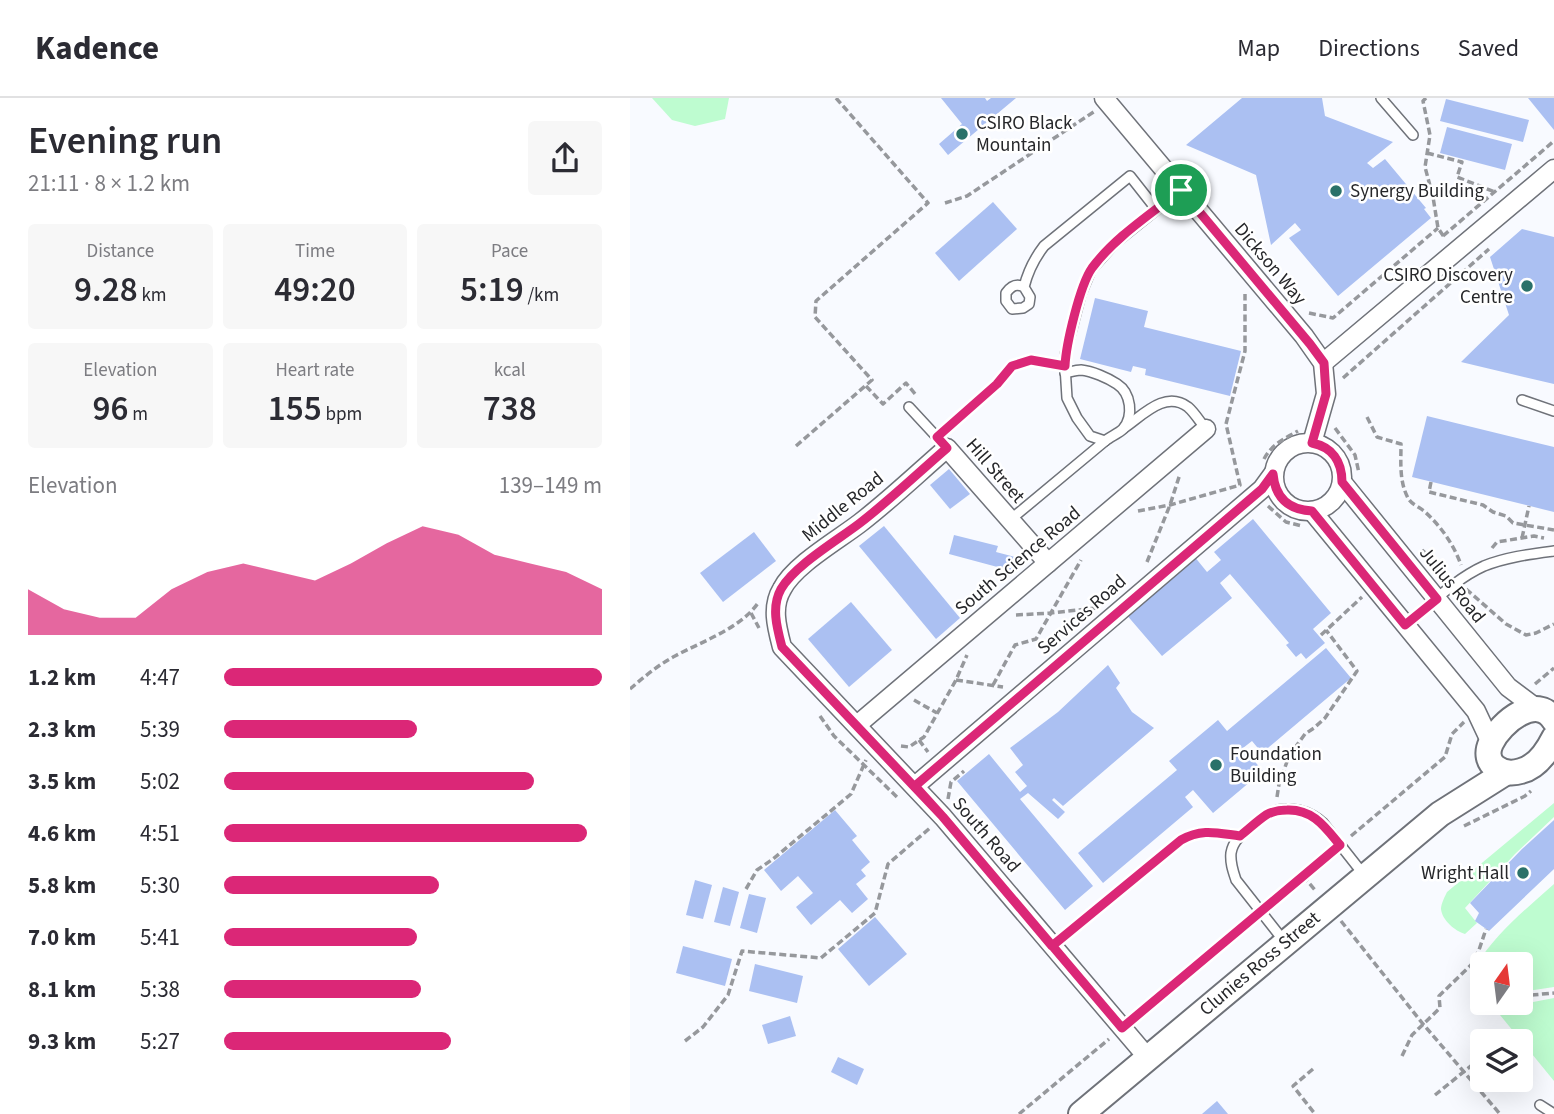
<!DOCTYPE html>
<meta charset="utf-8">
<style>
:root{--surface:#fff;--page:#f7f7f7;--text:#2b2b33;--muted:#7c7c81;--line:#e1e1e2;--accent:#db2777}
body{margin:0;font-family:"Source Sans 3",sans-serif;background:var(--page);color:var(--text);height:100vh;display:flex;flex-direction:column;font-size:26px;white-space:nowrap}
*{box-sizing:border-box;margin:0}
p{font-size:23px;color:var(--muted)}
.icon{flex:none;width:38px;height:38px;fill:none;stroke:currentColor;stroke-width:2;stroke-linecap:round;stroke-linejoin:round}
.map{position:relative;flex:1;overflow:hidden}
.side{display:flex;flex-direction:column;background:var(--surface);width:630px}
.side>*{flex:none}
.needle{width:46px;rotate:14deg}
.fabs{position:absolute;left:840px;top:854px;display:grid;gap:14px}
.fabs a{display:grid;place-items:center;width:63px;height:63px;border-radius:7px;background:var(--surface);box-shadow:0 7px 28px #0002;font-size:35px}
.pin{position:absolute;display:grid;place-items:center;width:60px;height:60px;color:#fff;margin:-30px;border:4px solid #fff;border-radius:50%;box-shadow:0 2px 7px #0007}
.round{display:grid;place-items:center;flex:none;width:74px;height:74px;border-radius:7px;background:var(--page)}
.head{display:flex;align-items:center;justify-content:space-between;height:119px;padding:0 28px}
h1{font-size:38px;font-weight:600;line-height:52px}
.metrics{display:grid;grid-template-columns:repeat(3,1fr);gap:10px;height:119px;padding:7px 28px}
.metrics div{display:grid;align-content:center;border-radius:7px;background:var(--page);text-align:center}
.metrics b{font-size:35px;font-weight:600}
.metrics small{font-size:19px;font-weight:400}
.metrics p{font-size:19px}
.chart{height:196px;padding:14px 28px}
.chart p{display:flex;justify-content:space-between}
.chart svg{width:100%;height:126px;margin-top:7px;fill:var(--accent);opacity:.7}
ul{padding:0 28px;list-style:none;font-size:23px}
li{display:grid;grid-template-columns:112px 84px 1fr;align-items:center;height:52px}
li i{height:18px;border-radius:9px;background:var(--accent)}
header{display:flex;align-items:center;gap:42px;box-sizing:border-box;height:98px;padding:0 35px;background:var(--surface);border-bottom:2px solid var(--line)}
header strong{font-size:33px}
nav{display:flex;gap:38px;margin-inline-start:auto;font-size:24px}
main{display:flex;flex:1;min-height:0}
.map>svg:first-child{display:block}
.green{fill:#befcd0}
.building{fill:#abc0f2}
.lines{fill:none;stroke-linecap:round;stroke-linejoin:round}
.lane-casing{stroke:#6f7279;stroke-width:12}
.street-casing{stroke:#6f7279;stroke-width:21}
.secondary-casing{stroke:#6f7279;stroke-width:28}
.path{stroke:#96989c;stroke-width:3.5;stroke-dasharray:7 3.5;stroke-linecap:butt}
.lane{stroke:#fff;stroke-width:9}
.street{stroke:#fff;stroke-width:18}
.secondary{stroke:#fff;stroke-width:24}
.route-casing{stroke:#fff;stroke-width:14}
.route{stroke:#db2777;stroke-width:9}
.poi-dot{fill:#2a7169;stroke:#fff;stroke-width:2.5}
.labels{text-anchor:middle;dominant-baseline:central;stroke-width:5;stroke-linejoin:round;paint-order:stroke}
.poi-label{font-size:19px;fill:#26272a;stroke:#fff;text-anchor:start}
.street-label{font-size:19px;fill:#26272a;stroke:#fff}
</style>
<header>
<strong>Kadence</strong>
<nav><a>Map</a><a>Directions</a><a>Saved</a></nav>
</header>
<main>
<section class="side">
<div class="head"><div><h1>Evening run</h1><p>21:11 · 8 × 1.2 km</p></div><a class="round"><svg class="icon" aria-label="share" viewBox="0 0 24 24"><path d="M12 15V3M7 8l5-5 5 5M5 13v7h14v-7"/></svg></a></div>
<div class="metrics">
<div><p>Distance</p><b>9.28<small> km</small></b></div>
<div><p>Time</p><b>49:20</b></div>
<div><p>Pace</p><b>5:19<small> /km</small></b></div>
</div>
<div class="metrics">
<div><p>Elevation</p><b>96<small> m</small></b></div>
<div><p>Heart rate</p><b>155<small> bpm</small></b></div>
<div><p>kcal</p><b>738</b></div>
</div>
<div class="chart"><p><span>Elevation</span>139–149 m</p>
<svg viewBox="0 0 160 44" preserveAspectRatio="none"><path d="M0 44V28L10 35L20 38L30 38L40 28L50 22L60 19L70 22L80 25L90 19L100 12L110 6L120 9L130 16L140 19L150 22L160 28V44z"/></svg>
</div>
<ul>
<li><b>1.2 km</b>4:47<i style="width:100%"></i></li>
<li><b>2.3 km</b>5:39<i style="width:51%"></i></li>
<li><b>3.5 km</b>5:02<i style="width:82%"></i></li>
<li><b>4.6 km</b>4:51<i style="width:96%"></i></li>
<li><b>5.8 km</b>5:30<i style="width:57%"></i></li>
<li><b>7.0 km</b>5:41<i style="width:51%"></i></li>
<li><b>8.1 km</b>5:38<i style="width:52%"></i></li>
<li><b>9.3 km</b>5:27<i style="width:60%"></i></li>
</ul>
</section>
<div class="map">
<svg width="924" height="1016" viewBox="0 0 924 1016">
<rect width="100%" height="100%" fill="#f8faff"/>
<g class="green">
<polygon points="22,0 99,0 95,21 65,28 42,22"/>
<path d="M924,705V719L885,756L835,810L847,825L835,836C825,833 812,822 811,811C811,806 815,798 817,794Z"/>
<path d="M924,786V889L891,894V866H852V874L846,868C865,836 896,811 924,786Z"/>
<polygon points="924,900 924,983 861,906 888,907"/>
</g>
<g class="building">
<polygon points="311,0 355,0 357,3 361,0 386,0 318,57 309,46 332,26"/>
<polygon points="612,0 692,0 695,18 763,44 737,65 743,70 755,61 796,110 794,111 801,120 708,198 659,140 671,132 665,125 641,147 626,77 556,47"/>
<polygon points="898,0 924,0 924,32"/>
<polygon points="816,1 899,22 893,44 810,23"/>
<polygon points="817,29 882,46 875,72 810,55"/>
<polygon points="363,104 387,131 329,183 305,155"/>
<polygon points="892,131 924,139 924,286 831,264 879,217 860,159"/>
<polygon points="465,200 518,213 514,229 611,253 600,298 515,277 516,271 503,268 501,274 450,261"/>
<polygon points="797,318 924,349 924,414 782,379"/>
<polygon points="319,371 340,396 320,411 300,387"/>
<polygon points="623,421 701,515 683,531 695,545 676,561 671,555 666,559 656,547 659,545 600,476 590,485 602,500 532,558 495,515 564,458 577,474 591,462 584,454"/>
<polygon points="254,428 330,520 306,541 229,448"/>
<polygon points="124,434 146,463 93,504 70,475"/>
<polygon points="324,437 368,448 366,454 389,460 386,474 319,456"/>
<polygon points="221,504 262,552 219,589 178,541"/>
<polygon points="696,550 721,580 632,655 622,643 613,650 633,673 583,715 563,692 555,699 563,709 473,785 448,755 547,672 539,663 588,622 597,633"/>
<polygon points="478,567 490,585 486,590 502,614 524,630 433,708 424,700 422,702 435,714 428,721 398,695 390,701 463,788 435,812 327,683 359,656 390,694 397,688 385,674 393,667 380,650 428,614"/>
<polygon points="205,712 227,738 222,742 240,764 231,772 236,778 226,786 238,801 222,815 210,802 181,827 166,809 183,795 168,778 151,793 134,772"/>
<polygon points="924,722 924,771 859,833 845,823 849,815 840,805 892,751"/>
<polygon points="65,782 82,787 73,821 56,817"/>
<polygon points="93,789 109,794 100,828 84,824"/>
<polygon points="119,796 136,800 127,835 110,830"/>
<polygon points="245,819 277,856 239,888 208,851"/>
<polygon points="53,848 102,861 95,888 46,875"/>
<polygon points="125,866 173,878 167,905 119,893"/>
<polygon points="160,918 166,938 138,946 132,927"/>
<polygon points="208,959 234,971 227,987 201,974"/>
<polygon points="587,1003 598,1016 572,1016"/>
</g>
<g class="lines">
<defs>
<g id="lane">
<polyline points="751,0 783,37"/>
<path d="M394,189C386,185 381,188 376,195V203L382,211L393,210L399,206L400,199L394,189C398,173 404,161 414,148L500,78L526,111"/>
<path d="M435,275C440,274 446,272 451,272C462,273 478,280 487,286C501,295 504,318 493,331C489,335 480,339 475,343"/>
<polyline points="892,302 924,313"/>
<polyline points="279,309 317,350"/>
<path d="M494,330C513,317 535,292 558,309C565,315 570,324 576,331"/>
<polyline points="380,422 475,343 460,338 447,320 437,300 435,268 435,257 451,196 461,172 485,145 551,92"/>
<path d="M775,527C800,507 825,481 854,468C876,459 901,456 924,453"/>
<path d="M654,843L606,782C603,773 600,765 601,755C603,743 611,737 620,730C627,724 634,717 642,714C660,707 680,713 693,725L734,777"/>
<polyline points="910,1007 924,1016"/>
</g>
<g id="street">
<polyline points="474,0 674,238 693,265 696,296 682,345"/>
<polyline points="693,265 924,71"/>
<circle cx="678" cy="379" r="34"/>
<polyline points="712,384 878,589 906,610"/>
<polyline points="682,413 846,613 861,645"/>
<path d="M418,465L317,350C288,375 260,402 230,425C208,442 164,467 152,491C141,509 147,530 152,549L313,719L518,960"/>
<polyline points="227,627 576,331"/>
<polyline points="285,688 632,391 643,376"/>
</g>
<g id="secondary">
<path d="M924,622C907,595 871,624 861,645C851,666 872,679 891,673C907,669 917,654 924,640"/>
<polyline points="451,1016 810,716 875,675"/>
</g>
</defs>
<use href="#lane" class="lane-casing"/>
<use href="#street" class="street-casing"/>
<use href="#secondary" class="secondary-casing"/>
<g class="path">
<polyline points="796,0 793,3 800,37 795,69 803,99 808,130 814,139"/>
<polyline points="797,55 832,64 827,79 865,94"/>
<polyline points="315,105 337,98 465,13"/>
<polyline points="813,138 924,43"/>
<polyline points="679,215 703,220 808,130"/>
<polyline points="713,280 859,151"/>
<polyline points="236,288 253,306 276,285 286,297"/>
<path d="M737,319L747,339L771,346C771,364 769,383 778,400C781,406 789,409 794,413C811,428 824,447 831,467"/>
<polyline points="705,330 725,357 729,375"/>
<polyline points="315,331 367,286 382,268 401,262 424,266"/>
<polyline points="166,348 242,282 185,219 186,203 298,105 206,0"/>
<path d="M634,361C641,347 655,340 668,333"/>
<polyline points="801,384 799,394 853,407 863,414 876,418 883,425 924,432"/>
<polyline points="638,408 656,424 672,428"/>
<polyline points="508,413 540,407 610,387 596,326 615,253 615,196"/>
<polyline points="892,440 899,408"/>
<polyline points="862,450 867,444 904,438 914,440"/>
<polyline points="792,452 817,474"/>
<polyline points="517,464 540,407 550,376"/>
<polyline points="836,491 876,526 896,537 906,535 924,526"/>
<polyline points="121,515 129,530"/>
<polyline points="386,517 421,515 466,510"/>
<polyline points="691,537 732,499"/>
<polyline points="326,582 373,589"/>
<polyline points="905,586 924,570"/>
<polyline points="363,587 385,547 406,541 451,462"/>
<path d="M0,591C14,579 28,567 45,558C71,544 111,530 128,505"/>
<polyline points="284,602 307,615"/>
<polyline points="190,618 204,638 269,701"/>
<polyline points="289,642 298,654"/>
<polyline points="271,648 279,649 294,639 326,582 337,557"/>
<polyline points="647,699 649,686 659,658 675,636 684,630 695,620 727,573 696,532"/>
<polyline points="318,701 321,684 334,673"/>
<polyline points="834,728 895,698 901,693"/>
<polyline points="721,738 815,659 822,636 834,624"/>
<polyline points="673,778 685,792"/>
<polyline points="116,791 127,772 143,761 221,696 236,662"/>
<polyline points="640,806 701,754"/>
<polyline points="711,823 793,926 870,1016"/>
<polyline points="435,838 551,742 568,734 594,736"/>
<polyline points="841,867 852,880"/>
<polyline points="891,898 924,895"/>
<polyline points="506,918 621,822"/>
<polyline points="55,943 73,929 98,897 112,853 191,860 245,815 258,766 300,730"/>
<polyline points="772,958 782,937 810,910 809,898 841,867 849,852 856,831"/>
<polyline points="683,971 663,988 685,1016"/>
<polyline points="805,997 852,959"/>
<polyline points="389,1016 479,941"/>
</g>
<use href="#lane" class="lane"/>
<use href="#street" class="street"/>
<use href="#secondary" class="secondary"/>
</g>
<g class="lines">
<defs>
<path id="route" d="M551,92C521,116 485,139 462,170C450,187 436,246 435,268L401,262L382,268L367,286L307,339L317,350C288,375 260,402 230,425C208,442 165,467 151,491C141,509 147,530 152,549L313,719L422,848L551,742C572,730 587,735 610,738C619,731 627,723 636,717C643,713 650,712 657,712C683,711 695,729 710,747L492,930L313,719L285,688L632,391L643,376C645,399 658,412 682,413L775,527L807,501L712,384C712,363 702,349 682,345L696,296L694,265L680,246L551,92"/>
</defs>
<use href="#route" class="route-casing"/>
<use href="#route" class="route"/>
</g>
<g class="poi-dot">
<circle cx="332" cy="36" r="7"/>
<circle cx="706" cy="93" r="7"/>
<circle cx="897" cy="188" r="7"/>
<circle cx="586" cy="667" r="7"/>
<circle cx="893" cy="775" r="7"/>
</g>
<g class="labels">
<g class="poi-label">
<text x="346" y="25">CSIRO Black<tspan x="346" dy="22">Mountain</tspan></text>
<text x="720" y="93">Synergy Building</text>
<text x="883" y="177" text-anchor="end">CSIRO Discovery<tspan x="883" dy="22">Centre</tspan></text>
<text x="600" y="656">Foundation<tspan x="600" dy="22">Building</tspan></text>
<text x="879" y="775" text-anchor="end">Wright Hall</text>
</g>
<g class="street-label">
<text transform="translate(640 166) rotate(50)">Dickson Way</text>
<text transform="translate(365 373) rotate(49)">Hill Street</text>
<text transform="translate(213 409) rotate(-39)">Middle Road</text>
<text transform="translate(388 463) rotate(-40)">South Science Road</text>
<text transform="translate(822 487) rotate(51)">Julius Road</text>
<text transform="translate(452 517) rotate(-41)">Services Road</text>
<text transform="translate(356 737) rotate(49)">South Road</text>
<text transform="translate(630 866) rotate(-40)">Clunies Ross Street</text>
</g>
</g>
</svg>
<div class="fabs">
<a><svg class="needle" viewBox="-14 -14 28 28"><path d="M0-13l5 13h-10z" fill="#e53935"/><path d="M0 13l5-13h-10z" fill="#7c7c81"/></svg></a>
<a><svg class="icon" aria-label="layers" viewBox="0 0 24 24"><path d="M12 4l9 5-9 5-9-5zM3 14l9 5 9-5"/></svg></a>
</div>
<div class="pin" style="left:551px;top:92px;background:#1e9e55"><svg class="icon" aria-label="arrive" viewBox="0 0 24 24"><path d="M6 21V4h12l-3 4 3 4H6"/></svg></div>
</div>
</main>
